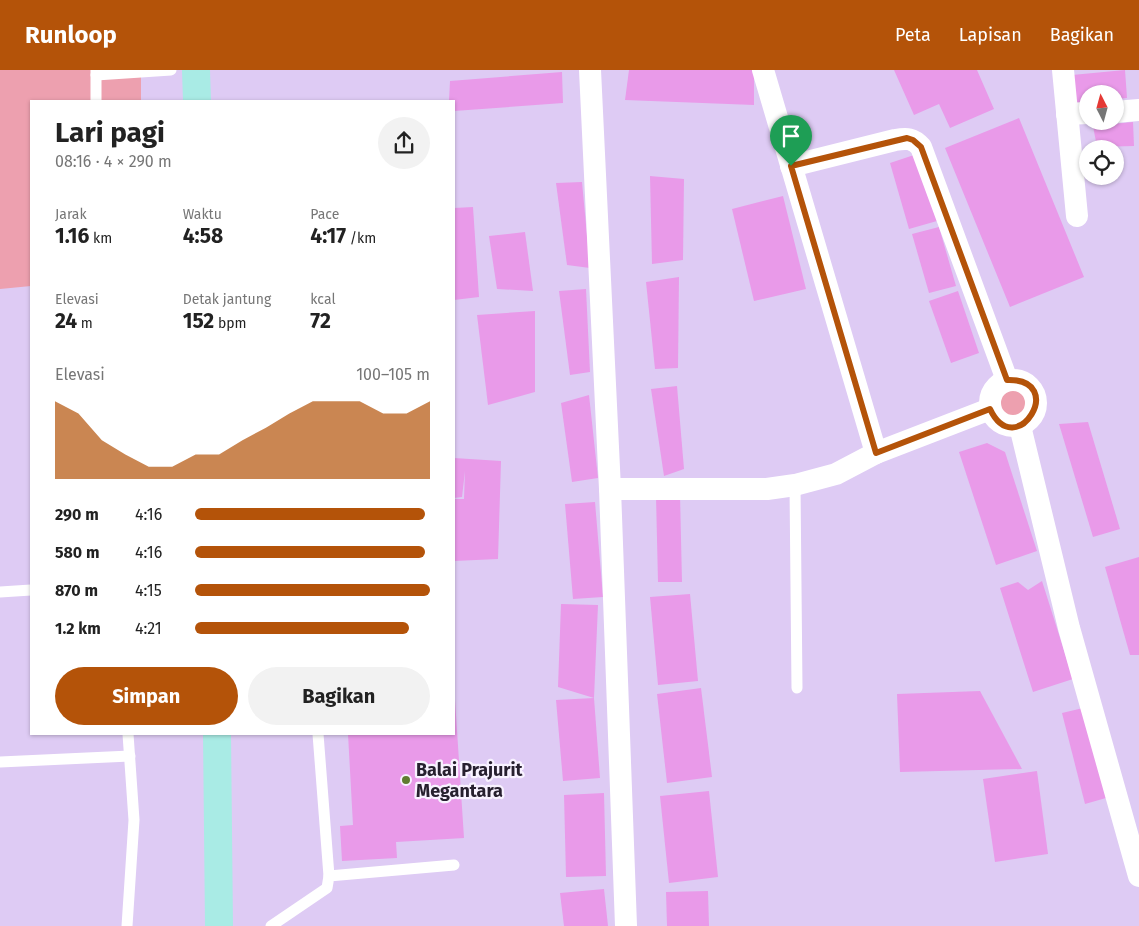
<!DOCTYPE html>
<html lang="id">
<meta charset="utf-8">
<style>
:root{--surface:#fff;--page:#f2f2f2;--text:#222;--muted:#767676;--accent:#b45309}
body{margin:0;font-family:"Fira Sans",sans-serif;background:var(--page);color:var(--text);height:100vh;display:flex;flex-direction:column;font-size:19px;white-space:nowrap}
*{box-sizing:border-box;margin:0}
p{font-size:16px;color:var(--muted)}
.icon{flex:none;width:28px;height:28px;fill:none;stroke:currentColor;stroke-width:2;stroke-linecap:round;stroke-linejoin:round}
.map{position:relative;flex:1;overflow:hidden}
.sheet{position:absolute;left:30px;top:30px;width:425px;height:635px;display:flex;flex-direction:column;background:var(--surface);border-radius:0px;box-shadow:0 1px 4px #0004}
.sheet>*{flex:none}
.needle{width:32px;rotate:354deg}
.buttons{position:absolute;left:1079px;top:15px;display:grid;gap:10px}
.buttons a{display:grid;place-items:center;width:45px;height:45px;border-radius:50%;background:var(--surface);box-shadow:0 1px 4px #0004;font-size:25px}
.pin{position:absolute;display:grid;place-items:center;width:42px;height:42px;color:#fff;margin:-51px -21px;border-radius:50% 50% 50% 0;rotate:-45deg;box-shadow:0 0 5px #0007}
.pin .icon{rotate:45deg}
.round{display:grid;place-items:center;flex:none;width:52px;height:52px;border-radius:26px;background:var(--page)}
.summary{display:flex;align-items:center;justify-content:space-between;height:85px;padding:0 25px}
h1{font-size:28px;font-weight:700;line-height:38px}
.figures{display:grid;grid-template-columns:repeat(3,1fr);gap:8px;height:85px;padding:5px 25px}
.figures div{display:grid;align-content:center}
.figures b{font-size:21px;font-weight:700}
.figures small{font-size:14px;font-weight:400}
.figures p{font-size:14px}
.chart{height:140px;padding:10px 25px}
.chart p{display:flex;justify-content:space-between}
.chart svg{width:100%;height:90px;margin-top:5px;fill:var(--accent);opacity:.7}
.primary-button{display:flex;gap:10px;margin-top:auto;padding:10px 25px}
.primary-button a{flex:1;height:58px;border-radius:30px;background:var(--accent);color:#fff;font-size:20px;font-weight:700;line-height:58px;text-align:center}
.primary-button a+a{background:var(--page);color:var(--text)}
ul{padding:0 25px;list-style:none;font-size:16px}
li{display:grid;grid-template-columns:80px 60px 1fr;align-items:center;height:38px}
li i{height:12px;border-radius:6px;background:var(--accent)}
header{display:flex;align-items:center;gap:30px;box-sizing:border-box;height:70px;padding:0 25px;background:var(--accent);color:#fff}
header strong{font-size:24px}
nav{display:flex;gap:28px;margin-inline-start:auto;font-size:18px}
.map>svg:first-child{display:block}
.green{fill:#eda0af}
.building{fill:#e99ae9}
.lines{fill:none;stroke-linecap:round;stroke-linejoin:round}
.service{stroke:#fff;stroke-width:11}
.minor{stroke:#fff;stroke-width:22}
.primary{stroke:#a9ebe5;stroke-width:28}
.route-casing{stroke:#fff;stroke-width:10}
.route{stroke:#b45309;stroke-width:6}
.poi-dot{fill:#607c30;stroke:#f8f2ff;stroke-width:2}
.labels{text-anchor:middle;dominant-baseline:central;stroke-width:4.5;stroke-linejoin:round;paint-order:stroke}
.poi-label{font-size:18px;font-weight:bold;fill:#27202f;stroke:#f8f2ff;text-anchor:start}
</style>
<header>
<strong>Runloop</strong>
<nav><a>Peta</a><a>Lapisan</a><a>Bagikan</a></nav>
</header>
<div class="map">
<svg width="1139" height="856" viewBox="0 0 1139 856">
<rect width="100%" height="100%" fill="#decbf4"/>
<g class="green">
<polygon points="0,0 141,0 141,31 31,31 31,216 0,219"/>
<circle cx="1015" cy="333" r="17"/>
</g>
<g class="building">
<polygon points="629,0 754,0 754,35 625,30"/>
<polygon points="894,0 977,0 994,39 950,58 939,34 914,45"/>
<polygon points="1125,0 1127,28 1115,29 1115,24 1088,24 1088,32 1074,33 1072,5"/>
<polygon points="562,2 563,33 454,41 454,31 449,31 450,11"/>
<polygon points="1019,48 1084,207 1010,237 945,78"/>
<polygon points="1133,52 1134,76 1097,77 1093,56"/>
<polygon points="917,84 937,151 909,159 890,93"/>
<polygon points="650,106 684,109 683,190 652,194"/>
<polygon points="582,112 590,198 567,195 556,113"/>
<polygon points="783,126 806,219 754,231 732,139"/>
<polygon points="473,137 479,227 454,230 454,138"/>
<polygon points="939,157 956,216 929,223 912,164"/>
<polygon points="525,162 533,221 497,219 489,166"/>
<polygon points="679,207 678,298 655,299 646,212"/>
<polygon points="586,219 590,302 570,305 559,221"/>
<polygon points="958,221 979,283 951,293 929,231"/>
<polygon points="535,241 535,322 488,335 477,245"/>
<polygon points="677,316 684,399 664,406 651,319"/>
<polygon points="589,325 598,408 572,412 561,333"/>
<polygon points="1088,352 1120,459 1093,467 1059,354"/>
<polygon points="987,373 1005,382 1037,481 996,495 959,382"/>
<polygon points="454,388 501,391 498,489 454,491 454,429 464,429 465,401 462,427 454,428"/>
<polygon points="680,425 682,512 658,512 656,426"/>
<polygon points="595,432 603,527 573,529 565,434"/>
<polygon points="1139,487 1139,585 1130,585 1105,497"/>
<polygon points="1042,511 1073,609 1033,622 1000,518 1018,512 1028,520"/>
<polygon points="690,524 698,611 658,615 650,527"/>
<polygon points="561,534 598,535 594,628 558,617"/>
<polygon points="454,614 464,768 396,772 397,788 342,791 340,756 353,755 348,664 454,664"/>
<polygon points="701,618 712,707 667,713 657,624"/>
<polygon points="980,621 1022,699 900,702 897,624"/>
<polygon points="594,628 600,708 563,711 556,630"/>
<polygon points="1083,638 1106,728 1085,734 1062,643"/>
<polygon points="1037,701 1048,784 995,792 983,709"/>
<polygon points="709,721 718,807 669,813 660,726"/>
<polygon points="604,723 606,806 566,807 564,725"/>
<polygon points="604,819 608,856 564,856 560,823"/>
<polygon points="708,821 709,856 667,856 666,822"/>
</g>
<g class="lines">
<g class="service">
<polyline points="96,0 96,31"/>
<polyline points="96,5 171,0"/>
<polyline points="795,415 797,618"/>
<polyline points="0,522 31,520"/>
<polyline points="318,664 329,806"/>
<polyline points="0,692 130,686"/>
<polyline points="127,856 134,750 128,664"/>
<polyline points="271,856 327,818 329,806 454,795"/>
</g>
<g class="minor">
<polyline points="590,0 610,419 626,856"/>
<polyline points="763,0 876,383"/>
<polyline points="1063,0 1077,146"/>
<polyline points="1115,42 1139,40"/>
<polyline points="1067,44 1088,43"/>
<path d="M791,96L895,70C907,68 913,68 921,77L1007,310"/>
<circle cx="1013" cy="333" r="23"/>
<polyline points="1020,356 1069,558 1139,806"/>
<polyline points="610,419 767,419 795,415 836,404 876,383 990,339"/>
</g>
<g class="primary">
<polyline points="196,0 197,31"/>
<polyline points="217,664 219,856"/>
</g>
</g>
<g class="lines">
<defs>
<path id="route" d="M907,68L913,70L921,77L1007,310C1069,308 1016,394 990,339L876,383L791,96Z"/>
</defs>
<use href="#route" class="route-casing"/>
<use href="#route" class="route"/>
</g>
<circle class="poi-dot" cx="406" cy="710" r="5"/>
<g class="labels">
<g class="poi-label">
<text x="416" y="700">Balai Prajurit<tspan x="416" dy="21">Megantara</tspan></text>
</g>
</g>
</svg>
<div class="buttons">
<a><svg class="needle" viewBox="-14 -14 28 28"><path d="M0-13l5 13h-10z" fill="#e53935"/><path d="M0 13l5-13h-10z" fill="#767676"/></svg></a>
<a><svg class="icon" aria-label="locate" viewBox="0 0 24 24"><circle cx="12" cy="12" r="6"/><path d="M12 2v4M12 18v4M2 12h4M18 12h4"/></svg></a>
</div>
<div class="pin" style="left:791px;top:96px;background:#1e9e55"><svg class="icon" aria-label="arrive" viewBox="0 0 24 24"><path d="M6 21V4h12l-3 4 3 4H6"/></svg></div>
<section class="sheet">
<div class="summary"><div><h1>Lari pagi</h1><p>08:16 · 4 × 290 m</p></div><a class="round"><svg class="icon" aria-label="share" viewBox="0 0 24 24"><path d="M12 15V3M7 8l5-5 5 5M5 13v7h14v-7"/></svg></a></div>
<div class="figures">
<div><p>Jarak</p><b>1.16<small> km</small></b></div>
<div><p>Waktu</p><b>4:58</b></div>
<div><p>Pace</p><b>4:17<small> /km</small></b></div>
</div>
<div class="figures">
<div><p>Elevasi</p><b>24<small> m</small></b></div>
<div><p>Detak jantung</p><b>152<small> bpm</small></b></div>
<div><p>kcal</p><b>72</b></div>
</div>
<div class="chart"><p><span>Elevasi</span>100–105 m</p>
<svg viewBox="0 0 160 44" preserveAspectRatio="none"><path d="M0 44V6L10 12L20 25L30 32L40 38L50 38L60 32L70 32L80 25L90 19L100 12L110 6L120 6L130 6L140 12L150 12L160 6V44z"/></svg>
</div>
<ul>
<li><b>290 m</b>4:16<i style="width:98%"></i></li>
<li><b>580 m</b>4:16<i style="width:98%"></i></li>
<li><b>870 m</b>4:15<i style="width:100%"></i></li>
<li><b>1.2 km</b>4:21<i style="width:91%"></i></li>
</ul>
<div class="primary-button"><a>Simpan</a><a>Bagikan</a></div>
</section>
</div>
